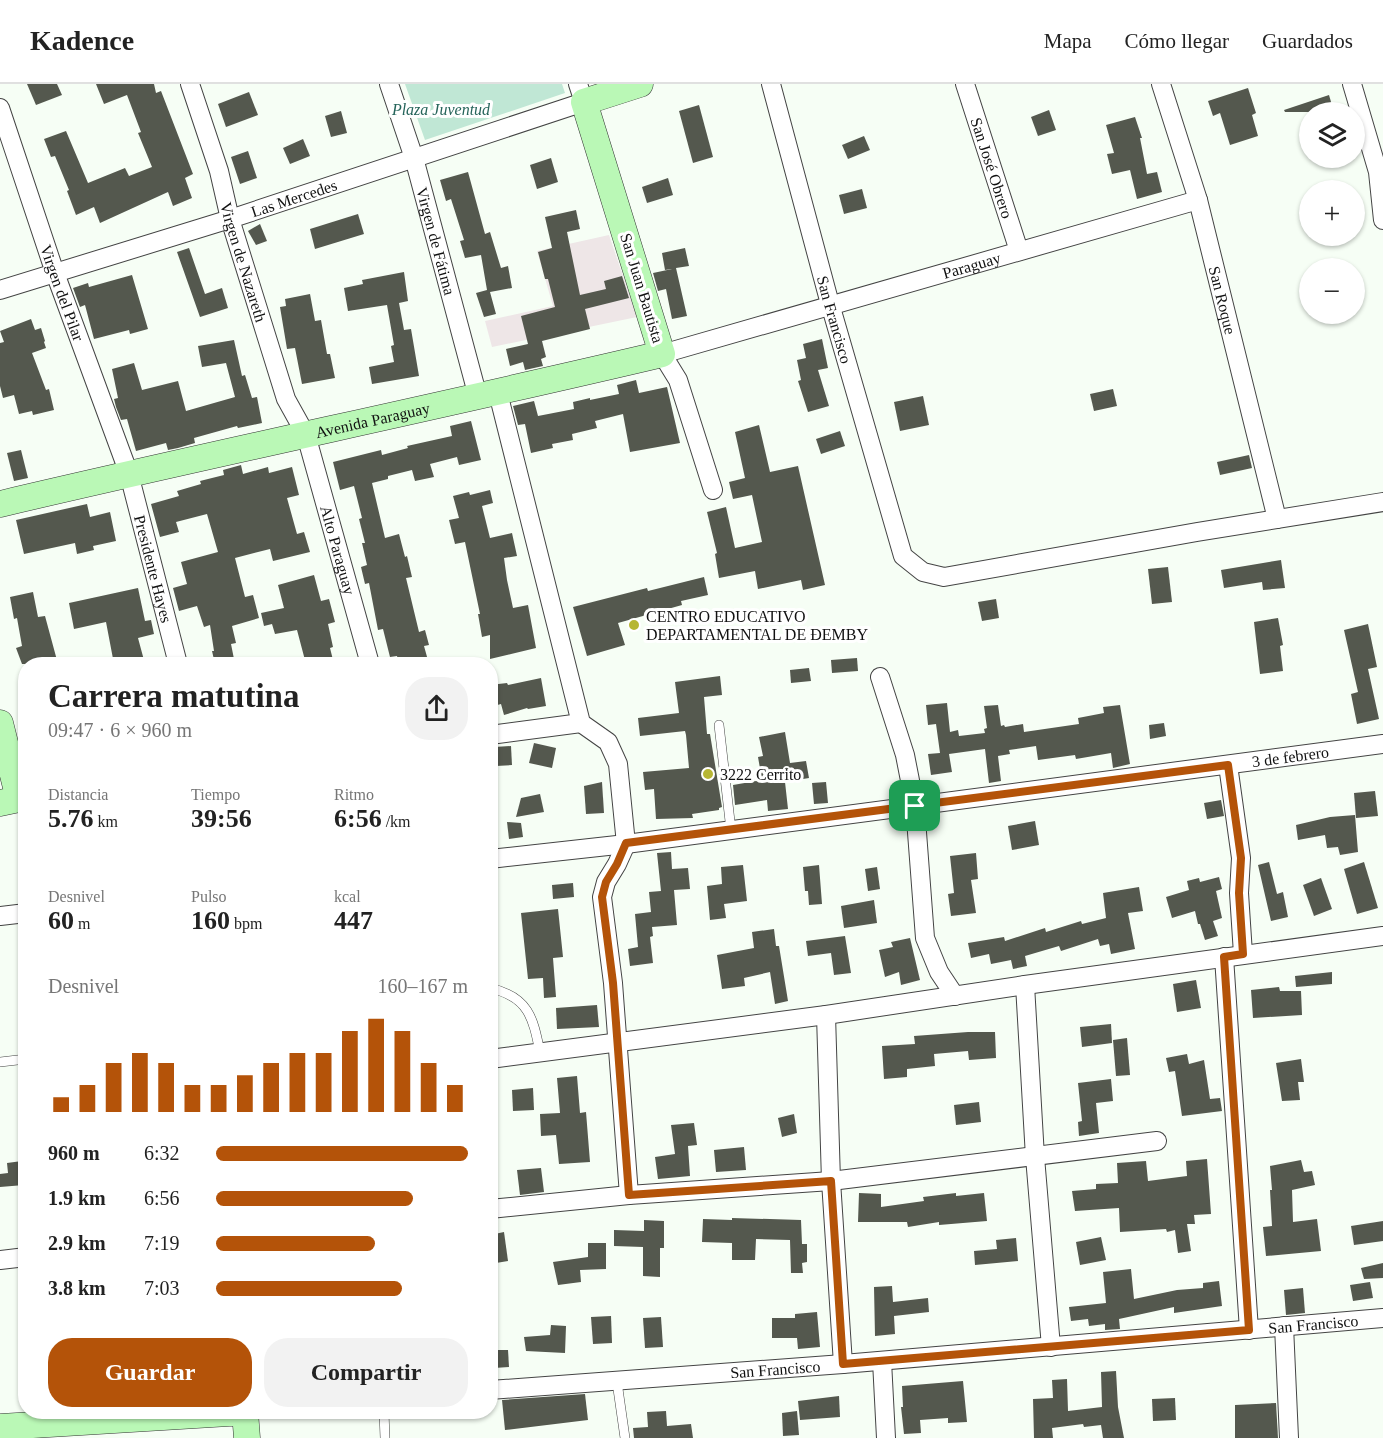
<!DOCTYPE html>
<html lang="es">
<meta charset="utf-8">
<style>
:root{--surface:#fff;--page:#f2f2f2;--text:#222;--muted:#767676;--line:#e0e0e0;--accent:#b45309}
body{margin:0;font-family:"Times New Roman",serif;background:var(--page);color:var(--text);height:100vh;display:flex;flex-direction:column;font-size:22px;white-space:nowrap}
*{box-sizing:border-box;margin:0}
p{font-size:20px;color:var(--muted)}
.icon{flex:none;width:33px;height:33px;fill:none;stroke:currentColor;stroke-width:2;stroke-linecap:round;stroke-linejoin:round}
.map{position:relative;flex:1;overflow:hidden}
.drawer{position:absolute;left:18px;top:573px;width:480px;height:762px;display:flex;flex-direction:column;background:var(--surface);border-radius:24px;box-shadow:0 2px 4px #0004}
.drawer>*{flex:none}
.controls{position:absolute;left:1299px;top:18px;display:grid;gap:12px}
.controls a{display:grid;place-items:center;width:66px;height:66px;border-radius:50%;background:var(--surface);box-shadow:0 2px 4px #0004;font-size:30px}
.pin{position:absolute;display:grid;place-items:center;width:51px;height:51px;color:#fff;margin:-26px;border-radius:12px;box-shadow:0 3px 9px #0006}
.round{display:grid;place-items:center;flex:none;width:63px;height:63px;border-radius:24px;background:var(--page)}
.summary{display:flex;align-items:center;justify-content:space-between;height:102px;padding:0 30px}
h1{font-size:33px;font-weight:700;line-height:45px}
.metrics{display:grid;grid-template-columns:repeat(3,1fr);gap:9px;height:102px;padding:6px 30px}
.metrics div{display:grid;align-content:center}
.metrics b{font-size:26px;font-weight:700}
.metrics small{font-size:16px;font-weight:400}
.metrics p{font-size:16px}
.chart{height:168px;padding:12px 30px}
.chart p{display:flex;justify-content:space-between}
.chart svg{width:100%;height:108px;margin-top:6px;stroke:var(--accent);stroke-width:6}
.primary-button{display:flex;gap:12px;margin-top:auto;padding:12px 30px}
.primary-button a{flex:1;height:69px;border-radius:24px;background:var(--accent);color:#fff;font-size:24px;font-weight:700;line-height:69px;text-align:center}
.primary-button a+a{background:var(--page);color:var(--text)}
ul{padding:0 30px;list-style:none;font-size:20px}
li{display:grid;grid-template-columns:96px 72px 1fr;align-items:center;height:45px}
li i{height:15px;border-radius:8px;background:var(--accent)}
header{display:flex;align-items:center;gap:36px;box-sizing:border-box;height:84px;padding:0 30px;background:var(--surface);border-bottom:2px solid var(--line)}
header strong{font-size:28px}
nav{display:flex;gap:33px;margin-inline-start:auto;font-size:21px}
.map>svg:first-child{display:block}
.industrial{fill:#eee6e7}
.green{fill:#c0e7d5}
.building{fill:#54584e}
.lines{fill:none;stroke-linecap:round;stroke-linejoin:round}
.lane-casing{stroke:#444;stroke-width:10}
.street-casing{stroke:#444;stroke-width:20}
.secondary-casing{stroke:#333;stroke-width:27}
.lane{stroke:#fff;stroke-width:9}
.street{stroke:#fff;stroke-width:18}
.secondary{stroke:#baf8b6;stroke-width:26}
.route-casing{stroke:#fff;stroke-width:12}
.route{stroke:#b45309;stroke-width:8}
.poi-dot{fill:#b6b633;stroke:#fff;stroke-width:2}
.labels{text-anchor:middle;dominant-baseline:central;stroke-width:6;stroke-linejoin:round;paint-order:stroke}
.park-label{font-size:16px;font-style:italic;fill:#25645a;stroke:#fff}
.street-label{font-size:16px;fill:#111;stroke:#fff}
.poi-label{font-size:16px;fill:#111;stroke:#fff;text-anchor:start}
</style>
<header>
<strong>Kadence</strong>
<nav><a>Mapa</a><a>Cómo llegar</a><a>Guardados</a></nav>
</header>
<div class="map">
<svg width="1383" height="1354" viewBox="0 0 1383 1354">
<rect width="100%" height="100%" fill="#f6fef5"/>
<polygon class="industrial" points="609,151 637,233 492,263 485,237 553,222 537,167"/>
<polygon class="green" points="405,0 562,0 565,9 425,56"/>
<g class="building">
<polygon points="27,0 57,0 62,11 36,21"/>
<polygon points="96,0 154,0 156,9 161,7 193,90 185,94 192,114 173,122 168,108 100,139 94,123 76,131 67,107 69,106 55,72 51,73 44,55 66,47 88,99 125,84 129,92 152,83 138,49 141,48 127,11 104,20"/>
<polygon points="1248,4 1256,29 1252,31 1258,52 1230,61 1220,29 1213,32 1208,17"/>
<polygon points="249,8 258,31 226,43 218,20"/>
<polygon points="1329,11 1334,28 1285,28 1284,26"/>
<polygon points="699,21 713,73 693,79 679,27"/>
<polygon points="1049,26 1056,46 1038,52 1031,33"/>
<polygon points="341,27 347,49 331,53 325,32"/>
<polygon points="1135,33 1142,54 1140,54 1147,90 1157,88 1162,108 1137,115 1130,86 1112,90 1107,70 1114,69 1106,41"/>
<polygon points="864,52 870,66 848,75 842,61"/>
<polygon points="303,55 310,72 290,80 283,64"/>
<polygon points="248,67 257,94 240,100 231,73"/>
<polygon points="551,74 558,98 537,105 530,81"/>
<polygon points="468,88 485,150 490,148 501,184 508,182 512,204 490,208 496,230 484,233 476,209 487,206 481,171 465,174 460,157 464,156 451,115 446,117 440,96"/>
<polygon points="668,94 673,111 647,119 642,103"/>
<polygon points="862,105 867,124 844,130 839,111"/>
<polygon points="576,126 580,145 567,148 580,211 606,205 604,197 622,192 629,214 585,225 590,245 542,257 546,273 541,275 543,282 525,286 523,278 510,282 506,265 528,260 521,232 555,223 548,195 545,195 538,168 552,164 545,133"/>
<polygon points="358,130 364,150 315,165 310,145"/>
<polygon points="260,140 267,157 256,161 248,147"/>
<polygon points="189,164 205,210 222,204 228,224 200,233 177,168"/>
<polygon points="685,164 689,182 676,184 687,232 672,235 666,205 658,207 653,189 672,185 665,186 662,169"/>
<polygon points="404,188 408,217 399,219 404,246 411,245 419,292 372,300 369,283 394,278 391,262 394,261 387,221 348,227 344,204 363,200 362,196"/>
<polygon points="132,191 148,245 130,250 129,246 94,255 85,221 80,223 73,204 88,199 89,203"/>
<polygon points="310,210 315,237 321,236 327,270 330,270 335,294 302,300 295,264 287,265 280,223 286,222 285,215"/>
<polygon points="31,235 35,246 41,244 45,257 44,258 46,264 32,269 46,306 49,305 54,326 33,331 32,327 19,330 14,311 3,314 0,302 0,259 4,258 0,247"/>
<polygon points="822,255 828,284 818,286 829,322 808,328 798,297 801,296 797,276 806,274 803,260"/>
<polygon points="234,256 242,292 245,291 252,314 257,313 262,339 238,344 237,342 194,354 195,359 178,364 168,366 166,359 136,367 127,335 121,336 116,323 114,315 118,314 112,285 134,279 142,306 178,297 186,327 235,313 226,279 202,283 198,262"/>
<polygon points="636,296 639,309 667,303 680,359 630,368 623,330 595,337 597,344 572,350 573,356 552,360 553,364 531,369 525,340 518,341 513,322 534,317 538,332 574,325 573,318 590,314 590,316 619,310 617,301"/>
<polygon points="1113,305 1117,322 1094,327 1090,310"/>
<polygon points="923,312 929,341 900,347 894,318"/>
<polygon points="471,337 481,376 459,381 457,373 430,380 434,393 415,397 412,386 388,392 388,395 372,399 385,454 399,450 405,473 407,472 412,493 406,494 419,548 425,546 429,561 424,562 429,580 399,580 397,572 390,573 383,545 378,546 369,499 365,500 361,483 367,481 362,459 365,459 359,435 362,434 354,402 340,406 333,378 381,366 382,371 408,364 407,362 452,352 450,342"/>
<polygon points="759,341 770,388 798,382 825,501 803,506 801,496 758,505 755,487 719,494 715,470 717,469 707,428 726,423 735,464 762,458 752,411 733,415 729,398 745,394 735,348"/>
<polygon points="840,347 845,362 821,370 816,355"/>
<polygon points="21,366 28,394 14,397 7,369"/>
<polygon points="1249,371 1252,384 1220,391 1217,378"/>
<polygon points="241,381 243,390 268,383 269,389 292,383 299,411 287,414 297,450 304,448 310,468 273,477 270,465 235,474 245,513 253,511 259,534 232,542 236,559 231,560 235,580 215,580 212,567 214,567 210,541 204,543 197,522 179,527 173,504 187,500 181,478 218,468 207,430 176,438 179,448 160,453 151,420 179,412 177,407 201,400 200,397 224,391 223,386"/>
<polygon points="490,406 493,419 482,422 490,454 512,449 517,472 504,474 507,496 513,524 528,521 536,564 490,575 490,551 482,553 478,530 480,530 465,458 455,460 449,436 459,434 453,412 469,408 470,411"/>
<polygon points="87,420 90,433 110,428 116,457 93,462 94,466 77,470 75,459 24,470 16,436"/>
<polygon points="1281,476 1285,504 1263,506 1262,498 1224,504 1221,486"/>
<polygon points="1168,483 1172,518 1152,520 1148,485"/>
<polygon points="314,491 321,517 329,515 335,538 328,540 333,563 330,564 334,580 306,580 297,546 275,550 272,540 264,542 261,529 284,524 278,501"/>
<polygon points="704,493 708,511 681,517 682,521 618,539 625,561 587,572 573,523 647,504 648,507"/>
<polygon points="138,504 145,537 151,536 154,550 138,554 145,580 114,580 106,538 74,545 69,519"/>
<polygon points="33,508 38,533 45,532 58,580 22,580 16,564 22,562 17,534 14,535 10,513"/>
<polygon points="996,515 999,534 982,537 978,518"/>
<polygon points="1278,534 1283,561 1280,562 1283,587 1260,590 1254,538"/>
<polygon points="1368,540 1377,583 1368,585 1379,635 1357,640 1351,610 1358,608 1344,546"/>
<polygon points="857,574 858,587 832,589 831,576"/>
<polygon points="809,584 811,597 791,599 790,586"/>
<polygon points="720,592 722,611 704,613 707,650 710,650 722,723 719,724 719,726 692,730 693,734 656,735 654,705 645,706 643,688 689,684 686,651 685,647 640,652 638,634 679,629 675,598"/>
<polygon points="541,594 546,622 528,625 527,624 504,631 501,620 490,623 490,601 507,599 508,601"/>
<polygon points="947,619 950,648 958,646 959,652 985,649 984,645 987,644 984,622 998,621 1001,642 1004,641 1005,643 1023,640 1024,648 1079,640 1078,634 1104,629 1103,623 1120,621 1130,680 1113,684 1111,669 1076,675 1075,671 1038,676 1036,662 1009,666 1010,670 998,672 1001,697 989,699 985,665 949,670 952,688 931,691 928,670 940,669 936,640 928,641 926,621"/>
<polygon points="1164,639 1166,652 1150,655 1149,641"/>
<polygon points="785,648 790,679 806,677 809,694 785,698 788,725 768,727 767,716 735,721 733,701 762,696 758,673 763,672 759,653"/>
<polygon points="534,659 556,664 552,684 529,679"/>
<polygon points="511,662 512,681 496,682 494,663"/>
<polygon points="602,698 604,729 586,730 584,702"/>
<polygon points="826,698 828,719 814,720 812,699"/>
<polygon points="1375,707 1378,732 1356,734 1354,709"/>
<polygon points="540,710 544,728 516,733 521,714"/>
<polygon points="1221,716 1224,732 1207,735 1204,719"/>
<polygon points="1355,731 1358,768 1340,771 1338,763 1327,764 1325,751 1298,756 1296,741 1330,733"/>
<polygon points="1035,737 1039,761 1012,766 1008,742"/>
<polygon points="507,738 521,739 523,753 509,755"/>
<polygon points="671,768 672,785 688,784 690,805 674,806 677,841 652,843 653,852 650,853 653,879 630,882 628,865 638,863 635,830 651,828 649,808 661,807 657,769"/>
<polygon points="976,769 978,795 971,796 976,829 951,832 948,810 954,809 950,772"/>
<polygon points="1269,778 1277,810 1283,808 1288,833 1271,837 1258,781"/>
<polygon points="1364,778 1378,824 1357,830 1344,785"/>
<polygon points="743,781 747,817 724,820 726,834 710,836 707,802 722,800 721,783"/>
<polygon points="819,781 822,820 809,821 808,807 805,807 803,783"/>
<polygon points="877,783 880,805 868,807 865,785"/>
<polygon points="1219,793 1222,805 1216,807 1222,834 1213,837 1218,852 1205,856 1200,840 1198,840 1195,827 1172,834 1166,813 1189,806 1187,797 1199,794 1200,798"/>
<polygon points="1321,794 1332,825 1314,832 1303,801"/>
<polygon points="573,799 574,813 553,815 552,801"/>
<polygon points="1139,803 1143,827 1128,829 1135,865 1111,870 1109,860 1100,862 1098,855 1061,867 1059,862 1025,872 1027,882 1013,885 1011,876 991,880 989,870 971,874 968,859 1004,853 1005,857 1045,844 1046,848 1081,837 1082,840 1106,834 1103,809"/>
<polygon points="874,816 877,839 844,844 841,822"/>
<polygon points="558,825 563,873 553,874 556,913 544,914 543,894 528,895 521,829"/>
<polygon points="774,845 776,862 779,862 788,917 775,920 770,888 744,894 745,902 722,905 717,871 754,864 752,848"/>
<polygon points="845,852 851,889 834,891 831,869 808,872 806,857"/>
<polygon points="910,854 920,896 901,901 899,888 885,893 879,866 893,863 891,858"/>
<polygon points="1332,888 1332,900 1296,903 1295,892"/>
<polygon points="1196,896 1201,924 1177,928 1173,900"/>
<polygon points="1279,903 1280,907 1301,907 1302,931 1253,934 1251,906"/>
<polygon points="597,921 599,943 557,945 556,924"/>
<polygon points="1111,940 1112,959 1082,963 1080,943"/>
<polygon points="968,948 995,948 996,974 969,976 968,967 934,970 935,982 907,985 907,993 884,995 882,962 915,960 914,952"/>
<polygon points="1127,954 1130,991 1116,992 1113,956"/>
<polygon points="1187,970 1189,980 1204,976 1210,1015 1220,1014 1222,1027 1182,1032 1175,987 1169,988 1166,974"/>
<polygon points="1301,975 1304,998 1298,998 1300,1016 1282,1017 1276,979"/>
<polygon points="577,992 580,1029 586,1028 590,1078 559,1080 556,1051 541,1052 540,1030 560,1029 557,994"/>
<polygon points="1111,995 1113,1017 1096,1019 1099,1049 1079,1052 1078,1038 1082,1037 1078,999"/>
<polygon points="533,1004 534,1026 513,1027 512,1006"/>
<polygon points="979,1018 981,1038 956,1041 954,1021"/>
<polygon points="794,1030 797,1049 782,1053 778,1034"/>
<polygon points="694,1039 697,1061 688,1062 690,1092 658,1095 655,1073 675,1070 671,1041"/>
<polygon points="744,1063 746,1086 716,1088 714,1066"/>
<polygon points="1207,1075 1211,1130 1194,1131 1195,1140 1187,1140 1191,1167 1178,1169 1175,1146 1167,1148 1166,1145 1120,1148 1119,1124 1075,1127 1072,1107 1096,1105 1096,1100 1118,1099 1117,1079 1146,1077 1148,1097 1187,1092 1186,1077"/>
<polygon points="1301,1076 1304,1088 1312,1087 1315,1101 1292,1106 1293,1138 1317,1135 1321,1167 1266,1172 1263,1143 1272,1142 1270,1106 1272,1106 1270,1082"/>
<polygon points="22,1077 24,1101 0,1103 0,1090 8,1089 7,1079"/>
<polygon points="541,1084 544,1108 520,1111 517,1086"/>
<polygon points="859,1109 881,1110 881,1123 924,1117 923,1113 956,1109 956,1112 984,1109 987,1137 939,1141 939,1138 908,1143 907,1138 858,1138"/>
<polygon points="732,1134 801,1136 802,1160 807,1160 807,1178 802,1179 803,1189 791,1189 790,1156 756,1155 755,1176 732,1176 732,1159 702,1158 703,1135 732,1136"/>
<polygon points="644,1136 664,1137 664,1164 660,1164 660,1193 643,1192 643,1163 614,1162 614,1146 644,1147"/>
<polygon points="1383,1137 1383,1157 1354,1161 1351,1142"/>
<polygon points="504,1148 508,1177 490,1180 490,1151"/>
<polygon points="1101,1153 1106,1176 1080,1181 1076,1158"/>
<polygon points="1016,1154 1018,1177 975,1181 974,1167 997,1165 996,1156"/>
<polygon points="588,1159 606,1159 606,1185 580,1186 581,1198 558,1201 553,1178 588,1173"/>
<polygon points="1383,1179 1383,1194 1364,1195 1361,1184"/>
<polygon points="1131,1185 1134,1215 1177,1206 1203,1204 1203,1199 1219,1197 1222,1222 1174,1229 1174,1223 1119,1235 1120,1245 1105,1246 1105,1240 1089,1242 1088,1235 1071,1237 1069,1223 1106,1219 1103,1188"/>
<polygon points="1370,1198 1373,1214 1353,1217 1350,1201"/>
<polygon points="892,1202 893,1218 928,1214 929,1228 894,1232 895,1250 875,1252 874,1203"/>
<polygon points="1303,1204 1305,1229 1286,1231 1284,1206"/>
<polygon points="817,1228 820,1263 798,1265 797,1254 772,1254 772,1234 795,1234 795,1230"/>
<polygon points="611,1232 612,1259 593,1260 591,1233"/>
<polygon points="661,1233 663,1263 645,1264 643,1234"/>
<polygon points="551,1241 566,1242 565,1269 526,1267 524,1253 550,1251"/>
<polygon points="494,1266 508,1266 509,1283 494,1284"/>
<polygon points="1116,1287 1118,1323 1124,1354 1103,1354 1101,1341 1084,1343 1083,1340 1052,1344 1053,1354 1034,1354 1033,1315 1053,1314 1052,1296 1067,1295 1068,1327 1102,1323 1101,1288"/>
<polygon points="963,1297 967,1338 948,1339 948,1334 920,1336 921,1349 904,1350 901,1323 903,1323 902,1302"/>
<polygon points="585,1310 588,1336 505,1346 502,1316"/>
<polygon points="839,1312 840,1333 800,1336 798,1317"/>
<polygon points="1175,1314 1176,1336 1153,1337 1152,1315"/>
<polygon points="1276,1319 1278,1354 1235,1354 1235,1321"/>
<polygon points="666,1327 667,1342 691,1340 693,1354 634,1354 633,1344 648,1343 647,1328"/>
<polygon points="797,1327 799,1351 783,1352 782,1329"/>
</g>
<g class="lines">
<defs>
<g id="lane">
<polyline points="719,641 731,746"/>
<path d="M490,904C529,913 533,934 540,968"/>
<polyline points="0,978 26,975"/>
<polyline points="617,1298 625,1354"/>
<polyline points="384,1328 385,1354"/>
</g>
<g id="street">
<path id="s1" d="M190,0L219,87L230,135L286,315L306,351L370,580"/>
<path id="s2" d="M389,0L414,74L478,313"/>
<path id="s3" d="M771,0L830,220L903,472L923,488L944,493L1197,448L1383,418"/>
<path id="s4" d="M965,0L1019,167"/>
<path id="s5" d="M1161,0L1198,116L1277,435"/>
<polyline points="1352,0 1378,88 1383,136"/>
<path id="s6" d="M0,24L55,189L129,390L178,580"/>
<path id="s7" d="M0,206L230,135L584,18L578,0"/>
<polyline points="498,309 581,639 608,658 618,680 626,760 617,780 606,798 602,813 613,899 629,1111"/>
<path id="s8" d="M713,406L678,296L662,270L1198,116"/>
<polyline points="880,593 905,671 915,722 925,854 939,888 955,912"/>
<polyline points="490,651 581,639"/>
<polyline points="1228,681 1241,774 1239,809 1243,870"/>
<path id="s9" d="M490,775L626,760L1383,660"/>
<polyline points="0,832 26,829"/>
<polyline points="1224,873 1249,1246"/>
<polyline points="1025,901 1035,1073 1051,1263"/>
<polyline points="826,931 831,1097 843,1280"/>
<polyline points="490,975 826,931 1025,901 1383,852"/>
<polyline points="490,1125 629,1111 831,1097 1157,1057"/>
<polyline points="0,1176 26,1173"/>
<polyline points="1284,1242 1289,1354"/>
<polyline points="882,1277 886,1354"/>
<path id="s10" d="M490,1306L843,1280L1383,1234"/>
</g>
<g id="secondary">
<path id="s11" d="M0,420C220,368 442,322 662,270L584,18L640,0"/>
<polyline points="0,639 19,715 0,719"/>
<polyline points="0,1343 245,1328 247,1354"/>
</g>
</defs>
<use href="#lane" class="lane-casing"/>
<use href="#street" class="street-casing"/>
<use href="#secondary" class="secondary-casing"/>
<use href="#lane" class="lane"/>
<use href="#street" class="street"/>
<use href="#secondary" class="secondary"/>
</g>
<g class="lines">
<defs>
<polygon id="route" points="1228,681 1241,774 1239,809 1243,870 1224,873 1249,1246 843,1280 831,1097 629,1111 613,899 602,813 606,798 617,780 626,759"/>
</defs>
<use href="#route" class="route-casing"/>
<use href="#route" class="route"/>
</g>
<g class="poi-dot">
<circle cx="634" cy="541" r="6"/>
<circle cx="708" cy="690" r="6"/>
</g>
<g class="labels">
<g class="park-label">
<text x="441" y="25">Plaza Juventud</text>
</g>
<g class="street-label">
<text stroke="none"><textPath href="#s4" startOffset="88">San José Obrero</textPath></text>
<text stroke="none"><textPath href="#s7" startOffset="308">Las Mercedes</textPath></text>
<text stroke="none"><textPath href="#s2" startOffset="164">Virgen de Fátima</textPath></text>
<text stroke="none"><textPath href="#s1" startOffset="186">Virgen de Nazareth</textPath></text>
<text stroke="none"><textPath href="#s8" startOffset="468">Paraguay</textPath></text>
<text transform="translate(642 204) rotate(73)">San Juan Bautista</text>
<text stroke="none"><textPath href="#s6" startOffset="195">Virgen del Pilar</textPath></text>
<text stroke="none"><textPath href="#s5" startOffset="225">San Roque</textPath></text>
<text stroke="none"><textPath href="#s3" startOffset="244">San Francisco</textPath></text>
<text stroke="none"><textPath href="#s11" startOffset="382">Avenida Paraguay</textPath></text>
<text stroke="none"><textPath href="#s1" startOffset="490">Alto Paraguay</textPath></text>
<text stroke="none"><textPath href="#s6" startOffset="486">Presidente Hayes</textPath></text>
<text stroke="none"><textPath href="#s9" startOffset="807">3 de febrero</textPath></text>
<text stroke="none"><textPath href="#s10" startOffset="826">San Francisco</textPath></text>
<text stroke="none"><textPath href="#s10" startOffset="286">San Francisco</textPath></text>
</g>
<g class="poi-label">
<text x="646" y="532">CENTRO EDUCATIVO<tspan x="646" dy="18">DEPARTAMENTAL DE ÐEMBY</tspan></text>
<text x="720" y="690">3222 Cerrito</text>
</g>
</g>
</svg>
<div class="controls">
<a><svg class="icon" aria-label="layers" viewBox="0 0 24 24"><path d="M12 4l9 5-9 5-9-5zM3 14l9 5 9-5"/></svg></a>
<a>+</a>
<a>−</a>
</div>
<div class="pin" style="left:915px;top:722px;background:#1e9e55"><svg class="icon" aria-label="arrive" viewBox="0 0 24 24"><path d="M6 21V4h12l-3 4 3 4H6"/></svg></div>
<section class="drawer">
<div class="summary"><div><h1>Carrera matutina</h1><p>09:47 · 6 × 960 m</p></div><a class="round"><svg class="icon" aria-label="share" viewBox="0 0 24 24"><path d="M12 15V3M7 8l5-5 5 5M5 13v7h14v-7"/></svg></a></div>
<div class="metrics">
<div><p>Distancia</p><b>5.76<small> km</small></b></div>
<div><p>Tiempo</p><b>39:56</b></div>
<div><p>Ritmo</p><b>6:56<small> /km</small></b></div>
</div>
<div class="metrics">
<div><p>Desnivel</p><b>60<small> m</small></b></div>
<div><p>Pulso</p><b>160<small> bpm</small></b></div>
<div><p>kcal</p><b>447</b></div>
</div>
<div class="chart"><p><span>Desnivel</span>160–167 m</p>
<svg viewBox="0 0 160 44" preserveAspectRatio="none"><path d="M5 44V38M15 44V33M25 44V24M35 44V20M45 44V24M55 44V33M65 44V33M75 44V29M85 44V24M95 44V20M105 44V20M115 44V11M125 44V6M135 44V11M145 44V24M155 44V33"/></svg>
</div>
<ul>
<li><b>960 m</b>6:32<i style="width:100%"></i></li>
<li><b>1.9 km</b>6:56<i style="width:78%"></i></li>
<li><b>2.9 km</b>7:19<i style="width:63%"></i></li>
<li><b>3.8 km</b>7:03<i style="width:74%"></i></li>
</ul>
<div class="primary-button"><a>Guardar</a><a>Compartir</a></div>
</section>
</div>
